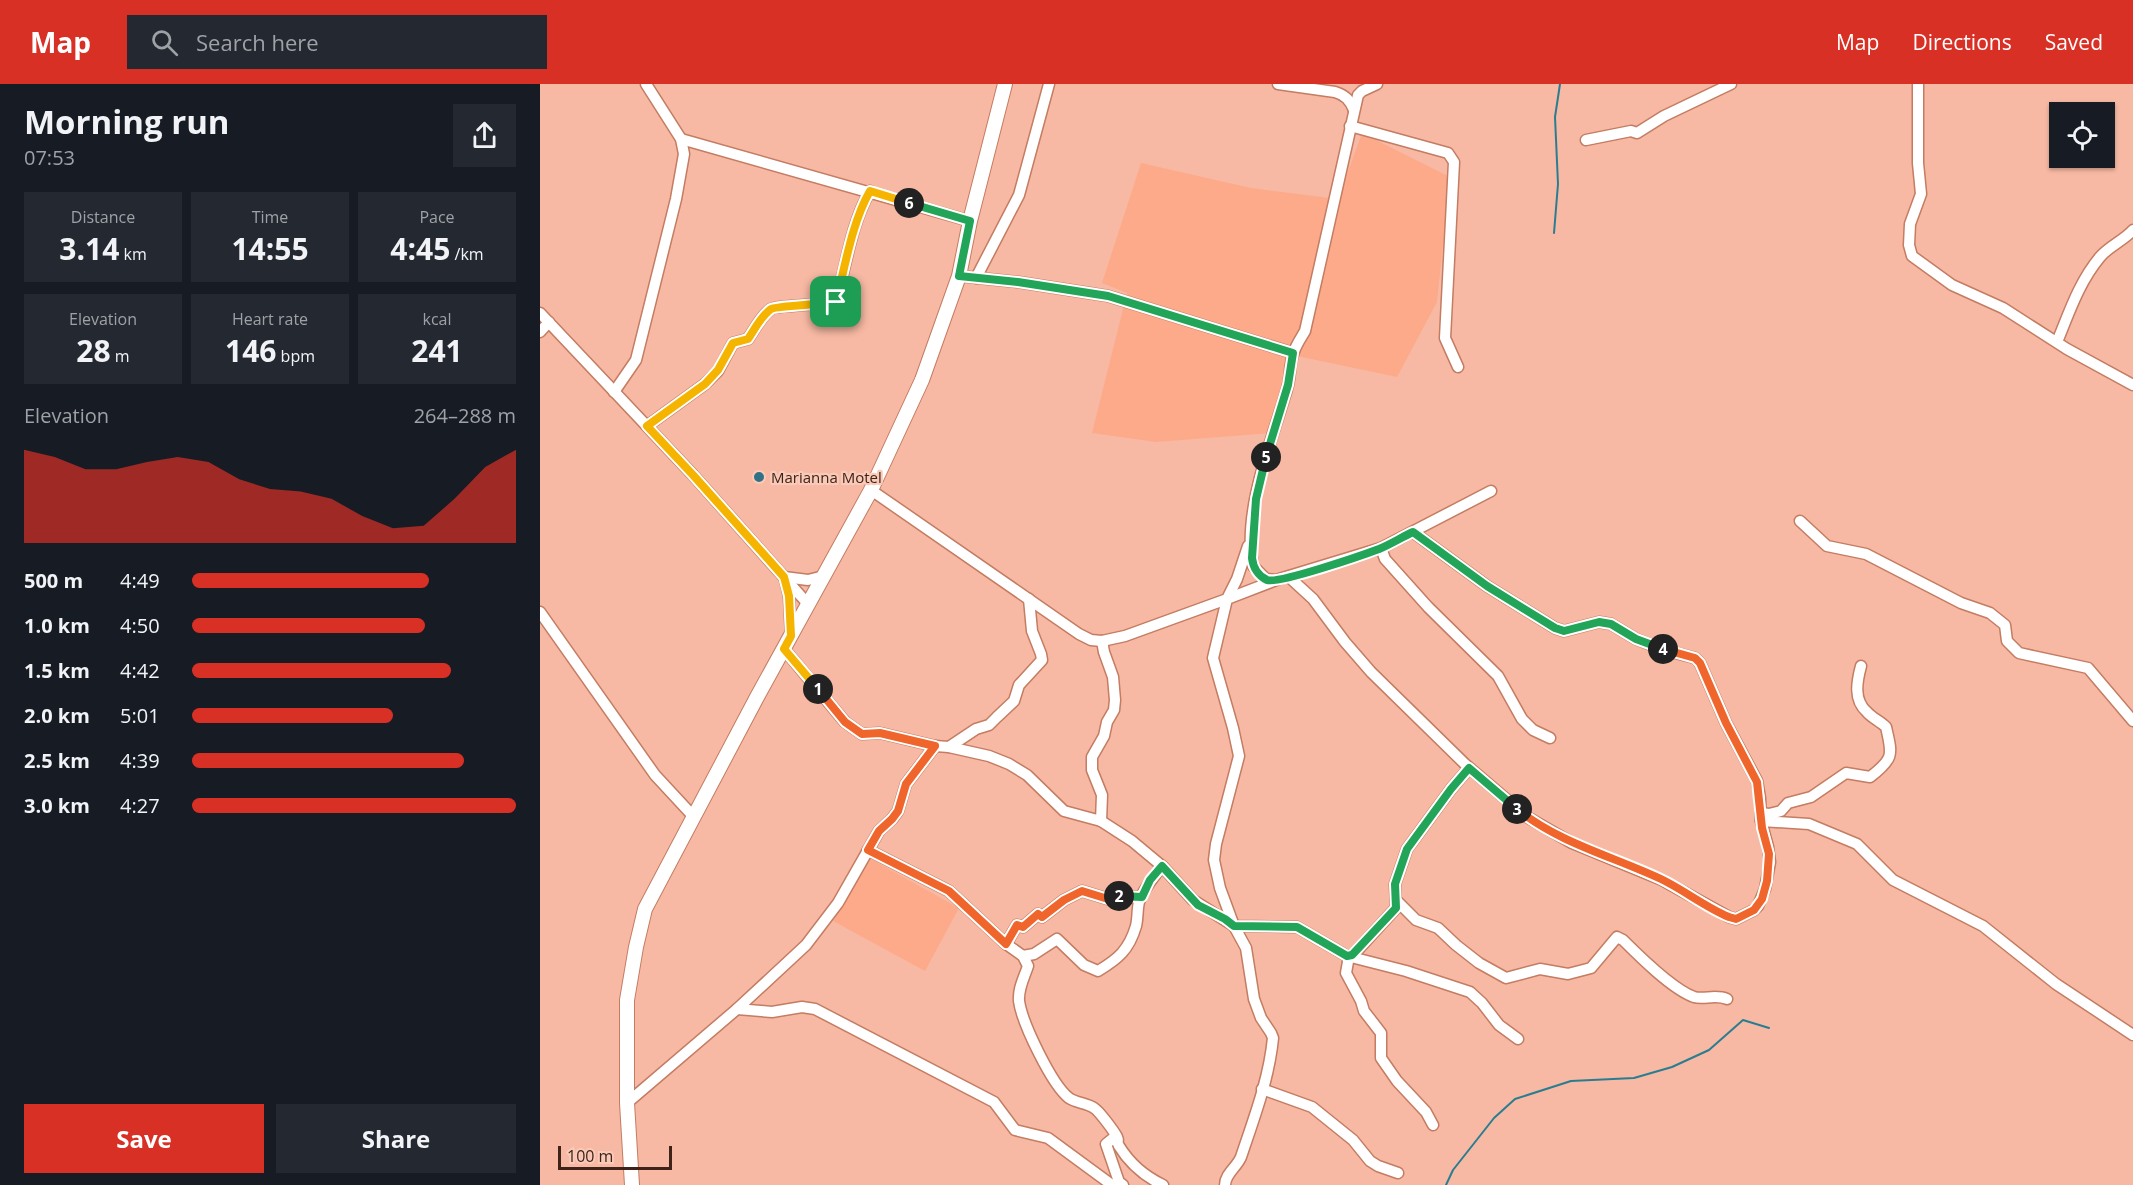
<!DOCTYPE html>
<meta charset="utf-8">
<style>
:root{--surface:#171b24;--page:#242831;--text:#f1f3f6;--muted:#9ea1a6;--accent:#d93025}
body{margin:0;font-family:"Open Sans",sans-serif;background:var(--page);color:var(--text);height:100vh;display:flex;flex-direction:column;font-size:22px;white-space:nowrap}
*{box-sizing:border-box;margin:0}
p{font-size:20px;color:var(--muted)}
.icon{flex:none;width:33px;height:33px;fill:none;stroke:currentColor;stroke-width:2;stroke-linecap:round;stroke-linejoin:round}
.map{position:relative;flex:1;overflow:hidden}
.details{display:flex;flex-direction:column;background:var(--surface);width:540px}
.details>*{flex:none}
.buttons{position:absolute;left:1509px;top:18px;display:grid;gap:12px}
.buttons a{display:grid;place-items:center;width:66px;height:66px;border-radius:0px;background:var(--surface);box-shadow:0 2px 4px #0004;font-size:30px}
.scale{position:absolute;left:18px;bottom:15px;width:114px;box-sizing:border-box;padding-left:6px;border:3px solid #402318;border-top:0;font-size:16px;line-height:21px;white-space:nowrap;color:#402318;-webkit-text-stroke:4px #facab9;paint-order:stroke}
.pin{position:absolute;display:grid;place-items:center;width:51px;height:51px;color:#fff;margin:-26px;border-radius:12px;box-shadow:0 3px 9px #0006}
.km{position:absolute;width:30px;height:30px;margin:-15px;border-radius:50%;background:#222;color:#fff;font-size:16px;line-height:30px;text-align:center}
.round{display:grid;place-items:center;flex:none;width:63px;height:63px;border-radius:0px;background:var(--page)}
.summary{display:flex;align-items:center;justify-content:space-between;height:102px;padding:0 24px}
h1{font-size:33px;font-weight:700;line-height:45px}
.stats{display:grid;grid-template-columns:repeat(3,1fr);gap:9px;height:102px;padding:6px 24px}
.stats div{display:grid;align-content:center;border-radius:0px;background:var(--page);text-align:center}
.stats b{font-size:30px;font-weight:700}
.stats small{font-size:16px;font-weight:400}
.stats p{font-size:16px}
.chart{height:168px;padding:12px 24px}
.chart p{display:flex;justify-content:space-between}
.chart svg{width:100%;height:108px;margin-top:6px;fill:var(--accent);opacity:.7}
.cta{display:flex;gap:12px;margin-top:auto;padding:12px 24px}
.cta a{flex:1;height:69px;border-radius:0px;background:var(--accent);color:#fff;font-size:24px;font-weight:700;line-height:69px;text-align:center}
.cta a+a{background:var(--page);color:var(--text)}
ul{padding:0 24px;list-style:none;font-size:20px}
li{display:grid;grid-template-columns:96px 72px 1fr;align-items:center;height:45px}
li i{height:15px;border-radius:8px;background:var(--accent)}
header{display:flex;align-items:center;gap:36px;box-sizing:border-box;height:84px;padding:0 30px;background:var(--accent);color:#fff}
header strong{font-size:28px}
nav{display:flex;gap:33px;margin-inline-start:auto;font-size:21px}
.search{width:420px;height:54px;background:var(--page);display:flex;align-items:center;gap:15px;box-sizing:border-box;padding:0 21px;border-radius:0px;color:var(--muted);font-size:22px}
main{display:flex;flex:1;min-height:0}
.map>svg:first-child{display:block}
.built{fill:#fdaa8b}
.lines{fill:none;stroke-linecap:round;stroke-linejoin:round}
.stream{stroke:#2a7d90;stroke-width:2}
.minor-casing{stroke:#c47c62;stroke-width:13}
.major-casing{stroke:#c47c62;stroke-width:16}
.minor{stroke:#fff;stroke-width:10}
.major{stroke:#fff;stroke-width:14}
.split-1-casing{stroke:#fff;stroke-width:12}
.split-2-casing{stroke:#fff;stroke-width:12}
.split-3-casing{stroke:#fff;stroke-width:12}
.split-4-casing{stroke:#fff;stroke-width:12}
.split-5-casing{stroke:#fff;stroke-width:12}
.split-6-casing{stroke:#fff;stroke-width:12}
.split-7-casing{stroke:#fff;stroke-width:12}
.split-1{stroke:#f5b400;stroke-width:8}
.split-2{stroke:#f0652b;stroke-width:8}
.split-3{stroke:#22a559;stroke-width:8}
.split-4{stroke:#f0652b;stroke-width:8}
.split-5{stroke:#22a559;stroke-width:8}
.split-6{stroke:#22a559;stroke-width:8}
.split-7{stroke:#f5b400;stroke-width:8}
.poi-dot{fill:#317185;stroke:#facab9;stroke-width:2}
.labels{text-anchor:middle;dominant-baseline:central;stroke-width:4.5;stroke-linejoin:round;paint-order:stroke}
.poi-label{font-size:15px;fill:#402318;stroke:#facab9;text-anchor:start}
</style>
<header>
<strong>Map</strong>
<div class="search"><svg class="icon" aria-label="search" viewBox="0 0 24 24"><circle cx="10" cy="10" r="6"/><path d="M15 15l6 6"/></svg>Search here</div>
<nav><a>Map</a><a>Directions</a><a>Saved</a></nav>
</header>
<main>
<section class="details">
<div class="summary"><div><h1>Morning run</h1><p>07:53</p></div><a class="round"><svg class="icon" aria-label="share" viewBox="0 0 24 24"><path d="M12 15V3M7 8l5-5 5 5M5 13v7h14v-7"/></svg></a></div>
<div class="stats">
<div><p>Distance</p><b>3.14<small> km</small></b></div>
<div><p>Time</p><b>14:55</b></div>
<div><p>Pace</p><b>4:45<small> /km</small></b></div>
</div>
<div class="stats">
<div><p>Elevation</p><b>28<small> m</small></b></div>
<div><p>Heart rate</p><b>146<small> bpm</small></b></div>
<div><p>kcal</p><b>241</b></div>
</div>
<div class="chart"><p><span>Elevation</span>264–288 m</p>
<svg viewBox="0 0 160 44" preserveAspectRatio="none"><path d="M0 44V6L10 9L20 14L30 14L40 11L50 9L60 11L70 18L80 22L90 23L100 26L110 33L120 38L130 37L140 26L150 13L160 6V44z"/></svg>
</div>
<ul>
<li><b>500 m</b>4:49<i style="width:73%"></i></li>
<li><b>1.0 km</b>4:50<i style="width:72%"></i></li>
<li><b>1.5 km</b>4:42<i style="width:80%"></i></li>
<li><b>2.0 km</b>5:01<i style="width:62%"></i></li>
<li><b>2.5 km</b>4:39<i style="width:84%"></i></li>
<li><b>3.0 km</b>4:27<i style="width:100%"></i></li>
</ul>
<div class="cta"><a>Save</a><a>Share</a></div>
</section>
<div class="map">
<svg width="1593" height="1101" viewBox="0 0 1593 1101">
<rect width="100%" height="100%" fill="#f7b9a3"/>
<g class="built">
<polygon points="822,49 910,93 897,218 857,293 752,271 731,349 616,358 552,349 587,209 562,199 601,79 711,104 798,115"/>
<polygon points="329,774 419,824 385,887 293,837"/>
</g>
<g class="lines">
<g class="stream">
<polyline points="1014,149 1018,100 1015,33 1020,0"/>
<polyline points="906,1101 913,1086 954,1034 975,1015 1031,997 1094,994 1132,983 1169,966 1203,936 1229,944"/>
</g>
<defs>
<g id="minor">
<path d="M738,0L795,8C805,11 810,16 814,26"/>
<polyline points="1378,0 1378,79 1381,110 1370,140 1369,161 1372,172 1412,201 1463,224 1527,265 1593,301"/>
<polyline points="810,42 908,69 914,78 905,254 918,283"/>
<polyline points="141,55 430,137"/>
<polyline points="1046,56 1091,47 1097,49 1124,32 1191,0"/>
<polyline points="419,192 478,198 568,212 753,269"/>
<polyline points="436,194 479,111 509,0"/>
<polyline points="0,229 153,391 268,520"/>
<polyline points="0,248 9,238"/>
<path d="M1517,258C1529,229 1539,198 1560,173C1569,162 1583,157 1593,146"/>
<polyline points="74,308 96,276 136,115 144,70 141,55 106,0"/>
<path d="M107,342L165,300L178,287L193,259L208,255C215,245 221,232 231,225C235,222 285,220 296,218C306,182 311,140 330,107"/>
<polyline points="331,406 539,550 551,556 562,557 585,552 687,515 697,495 708,462"/>
<polyline points="1260,437 1287,462 1326,470 1421,519 1450,529 1465,541 1467,557 1479,569 1548,584 1593,637"/>
<polyline points="841,464 845,475 888,523 958,592 982,635 993,646 1010,654"/>
<polyline points="244,493 268,496 284,492"/>
<polyline points="749,493 773,515 805,558 831,588 925,680 987,733 1032,759 1122,796 1189,833 1196,835 1214,826 1218,822 1225,805 1230,778 1228,763 1221,737 1220,714 1217,697 1186,639 1160,579 1155,574 1124,566 1096,555 1071,540 1059,538 1024,547 1015,544 947,502 873,448"/>
<polyline points="245,496 249,512 251,552"/>
<path d="M736,496L726,495L713,482C702,428 732,356 747,305C751,293 749,279 754,268C756,261 761,254 765,247L818,11L822,7L837,0"/>
<polyline points="0,528 115,691 153,732"/>
<polyline points="244,565 305,638 322,650 340,649 395,662 409,663 449,672 469,680 487,691 524,727 561,737 592,757 622,782 653,816 694,842 757,843 807,872 866,887 930,908 942,919 959,941 978,955"/>
<polyline points="409,663 436,645 449,641 457,633 474,617 479,601 502,576 501,570 492,547 489,515"/>
<path d="M1221,729L1229,730L1241,727L1248,719L1271,713L1306,689L1330,693C1355,674 1352,670 1346,643C1340,637 1332,634 1327,628C1313,616 1317,597 1321,582"/>
<polyline points="561,737 562,711 552,686 552,673 564,652 567,638 574,626 575,616 573,593 564,568 562,557"/>
<polyline points="1221,737 1269,740 1317,760 1353,796 1443,842 1516,900 1593,951"/>
<path d="M328,766L409,807L466,860L483,872L488,882C484,894 478,904 479,917C482,939 512,1001 529,1014C536,1019 547,1019 554,1024C559,1027 574,1047 577,1053C580,1060 575,1054 579,1062C590,1080 604,1092 623,1101"/>
<path d="M856,816L876,836L898,844L916,861L939,879L966,894L1000,885L1028,890L1051,884L1077,853L1083,856C1099,872 1132,905 1154,913C1164,916 1175,910 1187,915"/>
<polyline points="466,860 477,841 483,843 498,830 502,833 524,816 542,807 568,815 576,812 601,813"/>
<path d="M483,872L494,870L517,855L544,881L558,887C578,875 589,866 596,842C598,834 597,826 599,818C603,805 614,793 622,782"/>
<polyline points="809,872 814,870 856,824 855,800 867,765 911,705 929,684"/>
<polyline points="809,872 806,889 821,917 824,927 841,949 841,974 857,997 886,1028 893,1041"/>
<polyline points="197,925 232,928 262,923 275,925 454,1018 475,1046 508,1054 572,1101"/>
<polyline points="722,1005 772,1023 813,1056 830,1077 838,1082 858,1089"/>
<polyline points="87,1019 197,925 266,861 298,819 339,747 352,735 358,727 366,700 395,662"/>
<polyline points="576,1052 566,1060 579,1098 583,1101"/>
<path d="M685,1101C685,1090 697,1083 701,1073C714,1034 729,995 733,954L731,949L721,934L714,915L706,864L694,842L680,804L674,776L676,760L699,672L693,644L673,574L687,515L739,495L841,464L951,407"/>
</g>
<polyline id="major" points="92,1101 87,1019 87,916 96,863 105,825 217,613 331,406 382,296 419,192 430,137 465,0"/>
</defs>
<use href="#minor" class="minor-casing"/>
<use href="#major" class="major-casing"/>
<use href="#minor" class="minor"/>
<use href="#major" class="major"/>
</g>
<g class="lines">
<defs>
<path id="split-1" d="M278,605L244,565L251,552L249,512L244,493L153,391L107,342L165,300L178,286L193,259L208,255C215,245 221,232 231,225C235,222 285,220 296,218"/>
<polyline id="split-2" points="278,605 305,638 322,650 340,649 395,662 366,700 358,727 352,735 339,747 328,766 409,807 466,860 477,841 483,843 498,830 502,833 524,816 542,807 568,815 579,812"/>
<polyline id="split-3" points="579,812 602,813 610,796 622,782 658,821 685,835 694,842 757,843 807,872 812,871 856,824 855,800 867,765 911,705 929,684 977,725"/>
<path id="split-4" d="M977,725C1019,759 1072,772 1121,795C1144,806 1165,823 1189,833L1196,835L1214,826L1222,815L1227,797L1229,770L1222,744L1217,698L1186,639L1160,579L1155,574L1123,565"/>
<path id="split-5" d="M726,373L716,415L712,474C713,483 718,492 727,496C739,500 823,471 839,465C851,460 862,453 873,448L947,502L1015,544L1024,547L1059,538L1071,540L1096,555L1123,565"/>
<polyline id="split-6" points="369,119 430,137 419,192 478,198 568,212 753,269 748,301 726,373"/>
<path id="split-7" d="M296,218C305,183 312,138 330,107L369,119"/>
</defs>
<use href="#split-1" class="split-1-casing"/>
<use href="#split-2" class="split-2-casing"/>
<use href="#split-3" class="split-3-casing"/>
<use href="#split-4" class="split-4-casing"/>
<use href="#split-5" class="split-5-casing"/>
<use href="#split-6" class="split-6-casing"/>
<use href="#split-7" class="split-7-casing"/>
<use href="#split-1" class="split-1"/>
<use href="#split-2" class="split-2"/>
<use href="#split-3" class="split-3"/>
<use href="#split-4" class="split-4"/>
<use href="#split-5" class="split-5"/>
<use href="#split-6" class="split-6"/>
<use href="#split-7" class="split-7"/>
</g>
<circle class="poi-dot" cx="219" cy="393" r="6"/>
<g class="labels">
<g class="poi-label">
<text x="231" y="393">Marianna Motel</text>
</g>
</g>
</svg>
<div class="buttons">
<a><svg class="icon" aria-label="locate" viewBox="0 0 24 24"><circle cx="12" cy="12" r="6"/><path d="M12 2v4M12 18v4M2 12h4M18 12h4"/></svg></a>
</div>
<div class="scale">100 m</div>
<div class="pin" style="left:296px;top:218px;background:#1e9e55"><svg class="icon" aria-label="arrive" viewBox="0 0 24 24"><path d="M6 21V4h12l-3 4 3 4H6"/></svg></div>
<b class="km" style="left:278px;top:605px">1</b>
<b class="km" style="left:579px;top:812px">2</b>
<b class="km" style="left:977px;top:725px">3</b>
<b class="km" style="left:1123px;top:565px">4</b>
<b class="km" style="left:726px;top:373px">5</b>
<b class="km" style="left:369px;top:119px">6</b>
</div>
</main>
